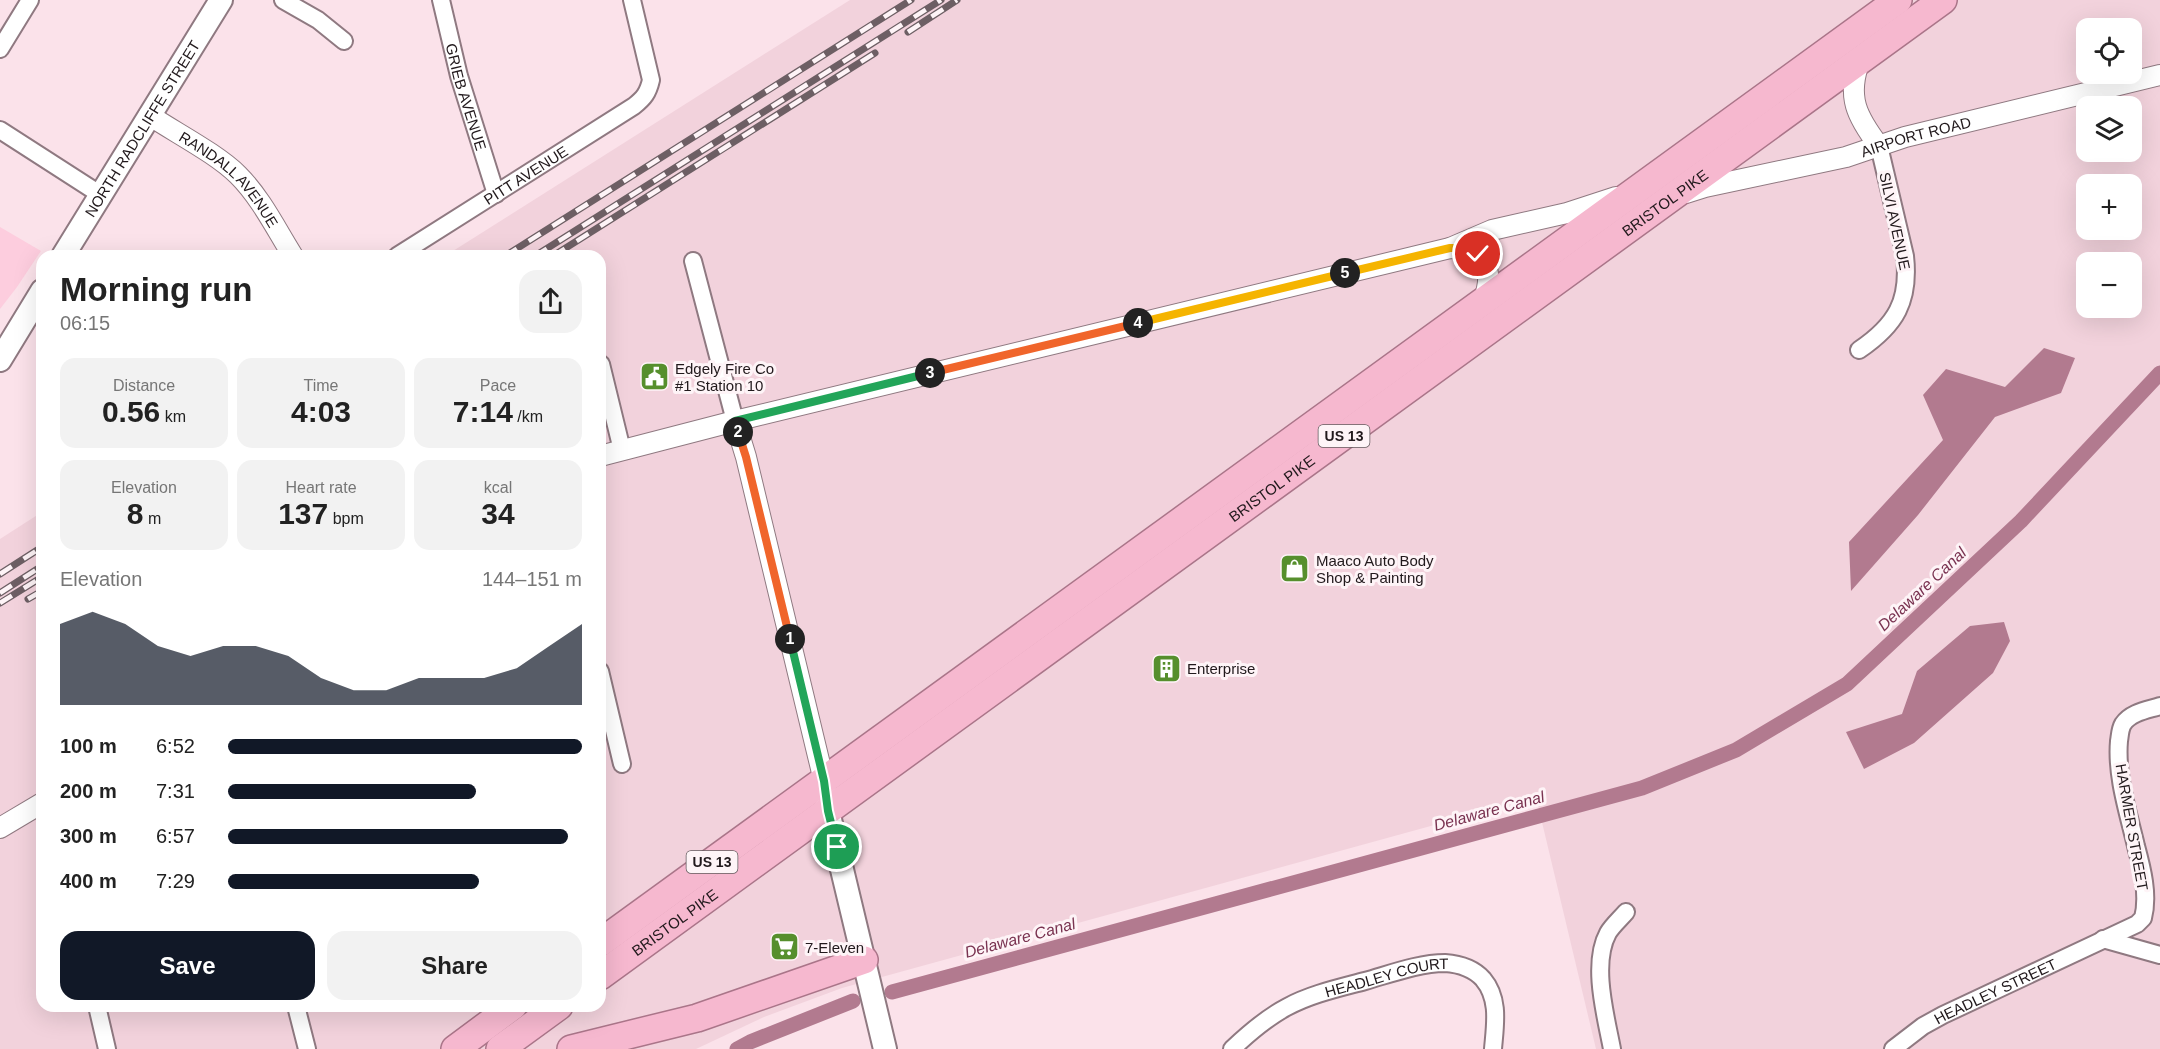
<!DOCTYPE html>
<meta charset="utf-8">
<style>
:root{--surface:#fff;--page:#f2f2f2;--text:#222;--muted:#767676;--accent:#111827}
body{margin:0;font-family:Arial,sans-serif;background:var(--page);color:var(--text);height:100vh;display:flex;flex-direction:column;font-size:22px;white-space:nowrap}
*{box-sizing:border-box;margin:0}
p{font-size:20px;color:var(--muted)}
.icon{flex:none;width:33px;height:33px;fill:none;stroke:currentColor;stroke-width:2;stroke-linecap:round;stroke-linejoin:round}
.map{position:relative;flex:1;overflow:hidden}
.sheet{position:absolute;left:36px;top:250px;width:570px;height:762px;display:flex;flex-direction:column;background:var(--surface);border-radius:18px;box-shadow:0 6px 24px #0002}
.sheet>*{flex:none}
.tools{position:absolute;left:2076px;top:18px;display:grid;gap:12px}
.tools a{display:grid;place-items:center;width:66px;height:66px;border-radius:12px;background:var(--surface);box-shadow:0 6px 24px #0002;font-size:30px}
.pin{position:absolute;display:grid;place-items:center;width:51px;height:51px;color:#fff;margin:-26px;border:3px solid #fff;border-radius:50%;box-shadow:0 2px 6px #0007}
.km{position:absolute;width:30px;height:30px;margin:-15px;border-radius:50%;background:#222;color:#fff;font-size:16px;line-height:30px;text-align:center}
.round{display:grid;place-items:center;flex:none;width:63px;height:63px;border-radius:18px;background:var(--page)}
.summary{display:flex;align-items:center;justify-content:space-between;height:102px;padding:0 24px}
h1{font-size:33px;font-weight:800;line-height:45px}
.figures{display:grid;grid-template-columns:repeat(3,1fr);gap:9px;height:102px;padding:6px 24px}
.figures div{display:grid;align-content:center;border-radius:15px;background:var(--page);text-align:center}
.figures b{font-size:30px;font-weight:800}
.figures small{font-size:16px;font-weight:400}
.figures p{font-size:16px}
.chart{height:168px;padding:12px 24px}
.chart p{display:flex;justify-content:space-between}
.chart svg{width:100%;height:108px;margin-top:6px;fill:var(--accent);opacity:.7}
.primary-button{display:flex;gap:12px;margin-top:auto;padding:12px 24px}
.primary-button a{flex:1;height:69px;border-radius:18px;background:var(--accent);color:#fff;font-size:24px;font-weight:800;line-height:69px;text-align:center}
.primary-button a+a{background:var(--page);color:var(--text)}
ul{padding:0 24px;list-style:none;font-size:20px}
li{display:grid;grid-template-columns:96px 72px 1fr;align-items:center;height:45px}
li i{height:15px;border-radius:8px;background:var(--accent)}
.map>svg:first-child{display:block}
.built{fill:#f2d2dc;fill-rule:evenodd}
.green{fill:#fdcdde}
.water{fill:#b27a8f}
.lines{fill:none;stroke-linecap:round;stroke-linejoin:round}
.canal{stroke:#b27a8f;stroke-width:15}
.minor-casing{stroke:#8f7981;stroke-width:20}
.tertiary-casing{stroke:#8f7981;stroke-width:22}
.secondary-casing{stroke:#8f7981;stroke-width:26}
.trunk-casing{stroke:#aa7589;stroke-width:30}
.minor{stroke:#fff;stroke-width:16}
.tertiary{stroke:#fff;stroke-width:20}
.secondary{stroke:#fff;stroke-width:22}
.trunk{stroke:#f6b8cf;stroke-width:27}
.rail-casing{stroke:#6d5f64;stroke-width:7}
.rail{stroke:#fef4f7;stroke-width:4.5;stroke-dasharray:14;stroke-linecap:butt}
.split-1-casing{stroke:#fff;stroke-width:12}
.split-2-casing{stroke:#fff;stroke-width:12}
.split-3-casing{stroke:#fff;stroke-width:12}
.split-4-casing{stroke:#fff;stroke-width:12}
.split-5-casing{stroke:#fff;stroke-width:12}
.split-6-casing{stroke:#fff;stroke-width:12}
.split-1{stroke:#22a559;stroke-width:8}
.split-2{stroke:#f0652b;stroke-width:8}
.split-3{stroke:#22a559;stroke-width:8}
.split-4{stroke:#f0652b;stroke-width:8}
.split-5{stroke:#f5b400;stroke-width:8}
.split-6{stroke:#f5b400;stroke-width:8}
.labels{text-anchor:middle;dominant-baseline:central;stroke-width:6;stroke-linejoin:round;paint-order:stroke}
.shield{fill:#fef4f7;stroke:#635b5e;stroke-width:1.5}
.shield-label{font-size:14px;font-weight:bold;fill:#21191c}
.street-label{font-size:15px;fill:#21191c;stroke:#fef4f7}
.poi-label{font-size:15px;fill:#21191c;stroke:#fef4f7;text-anchor:start}
.water-label{font-size:16px;font-style:italic;fill:#7a3351;stroke:#fef4f7}
</style>
<div class="map">
<svg width="2160" height="1049" viewBox="0 0 2160 1049">
<rect width="100%" height="100%" fill="#fbe2ea"/>
<path class="built" d="M850,0H2160V1049H1596L1536,797L842,988L764,1017L696,1049H0V539L42,512V1006H600V256H445ZM2086,28H2132V74H2086ZM2086,106H2132V152H2086ZM2086,184H2132V230H2086ZM2086,262H2132V308H2086Z"/>
<polygon class="green" points="0,227 41,251 17,287 0,309"/>
<g class="water">
<polygon points="2044,348 2075,358 2061,393 1995,417 1918,515 1851,591 1849,542 1943,440 1923,395 1946,369 2005,387"/>
<polygon points="2004,622 2010,641 1993,673 1914,743 1864,769 1846,732 1902,714 1917,671 1970,626"/>
</g>
<g class="lines">
<g class="canal">
<polyline points="892,992 1642,788 1736,750 1847,684 2021,521 2160,373"/>
<polyline points="737,1049 750,1042 853,1001"/>
</g>
<defs>
<g id="minor">
<polyline points="283,0 318,20 344,41"/>
<path id="s1" d="M441,0L459,76L496,194"/>
<polyline points="0,49 30,0"/>
<polyline points="0,130 101,195"/>
<path id="s2" d="M397,256L634,106C644,98 648,93 651,80L632,0"/>
<polyline points="693,261 735,421"/>
<path d="M1859,350C1896,325 1910,301 1905,256L1879,146"/>
<polyline points="601,364 622,450"/>
<polyline points="600,671 622,764"/>
<polyline points="2103,939 2160,955"/>
<polyline points="97,1006 107,1049"/>
<polyline points="296,1006 307,1049"/>
<path id="s3" d="M1232,1049C1249,1033 1266,1018 1287,1007C1311,994 1339,988 1365,981C1390,974 1419,963 1445,963C1459,964 1474,969 1483,979C1500,999 1495,1025 1493,1049"/>
<path d="M1612,1049C1606,1017 1591,964 1608,933C1612,926 1620,919 1626,912"/>
<path id="s4" d="M1893,1049L1923,1026L1943,1015L2137,924L2143,918C2149,895 2142,868 2136,846C2128,812 2116,776 2119,741C2120,735 2120,729 2123,724C2131,712 2148,710 2160,706"/>
</g>
<g id="tertiary">
<path d="M1860,60C1846,97 1857,117 1879,146"/>
<path id="s5" d="M149,115C176,133 217,154 238,175C261,198 276,229 293,256"/>
<path id="s6" d="M1686,193L1705,187L1846,157L1905,137L2160,75"/>
<path d="M1450,248C1487,250 1495,269 1483,302"/>
<polyline points="735,421 746,457 824,781"/>
<polyline points="600,456 735,421 1450,248 1492,230 1567,213 1616,197"/>
<polyline points="0,828 42,803"/>
</g>
<g id="secondary">
<path id="s7" d="M63,256L221,0"/>
<polyline points="0,360 42,291"/>
<polyline points="826,794 828,811 885,1049"/>
</g>
<g id="trunk">
<polyline points="600,943 1898,0"/>
<path id="s8" d="M600,976L1943,0"/>
<polyline points="455,1049 513,1006"/>
<polyline points="500,1049 559,1006"/>
<polyline points="571,1049 697,1018 864,960"/>
</g>
</defs>
<use href="#minor" class="minor-casing"/>
<use href="#tertiary" class="tertiary-casing"/>
<use href="#secondary" class="secondary-casing"/>
<use href="#trunk" class="trunk-casing"/>
<use href="#minor" class="minor"/>
<use href="#tertiary" class="tertiary"/>
<use href="#secondary" class="secondary"/>
<use href="#trunk" class="trunk"/>
<defs>
<g id="rail">
<polyline points="908,32 957,0"/>
<polyline points="505,256 911,0"/>
<polyline points="535,256 941,0"/>
<polyline points="553,256 875,53"/>
<polyline points="0,574 42,547"/>
<polyline points="0,593 42,566"/>
<polyline points="28,599 42,591"/>
<polyline points="0,603 42,577"/>
</g>
</defs>
<use href="#rail" class="rail-casing"/>
<use href="#rail" class="rail"/>
</g>
<g class="lines">
<defs>
<polyline id="split-1" points="790,639 824,781 828,811 837,847"/>
<polyline id="split-2" points="738,432 746,457 790,639"/>
<polyline id="split-3" points="738,432 735,421 930,373"/>
<polyline id="split-4" points="930,373 1138,323"/>
<polyline id="split-5" points="1138,323 1345,273"/>
<polyline id="split-6" points="1345,273 1450,248 1462,248 1478,254"/>
</defs>
<use href="#split-1" class="split-1-casing"/>
<use href="#split-2" class="split-2-casing"/>
<use href="#split-3" class="split-3-casing"/>
<use href="#split-4" class="split-4-casing"/>
<use href="#split-5" class="split-5-casing"/>
<use href="#split-6" class="split-6-casing"/>
<use href="#split-1" class="split-1"/>
<use href="#split-2" class="split-2"/>
<use href="#split-3" class="split-3"/>
<use href="#split-4" class="split-4"/>
<use href="#split-5" class="split-5"/>
<use href="#split-6" class="split-6"/>
</g>
<defs>
<symbol id="civic-square" viewBox="-11 -11 22 22"><rect x="-9" y="-9" width="18" height="18" rx="4" fill="#568f2d" stroke="#fef4f7"/><path d="M-.6-6.5H3V-4.5H.6V-3L4-1V1h2V6H-6V1h2V-1L-.6-3ZM-1.2 2.5V6h2.4V2.5Z" fill="#fff"/></symbol>
<symbol id="shop-square" viewBox="-11 -11 22 22"><rect x="-9" y="-9" width="18" height="18" rx="4" fill="#568f2d" stroke="#fef4f7"/><path d="M-5-2.5h2.3a2.7 3.5 0 0 1 5.4 0H5L5.5 6h-11ZM-1.5-2.5h3a1.5 2.3 0 0 0-3 0Z" fill="#fff"/></symbol>
<symbol id="building-square" viewBox="-11 -11 22 22"><rect x="-9" y="-9" width="18" height="18" rx="4" fill="#568f2d" stroke="#fef4f7"/><path d="M-4-6H4V6H1V3H-1V6H-4ZM-2.5-4.3h1.7v1.8h-1.7ZM.8-4.3h1.7v1.8H.8ZM-2.5-1h1.7V.8h-1.7ZM.8-1h1.7V.8H.8Z" fill="#fff"/></symbol>
<symbol id="supermarket-square" viewBox="-11 -11 22 22"><rect x="-9" y="-9" width="18" height="18" rx="4" fill="#568f2d" stroke="#fef4f7"/><path d="M-6-5.5h2.5l.6 2H6L4.5 2H-2.5L-4.4-4H-6ZM-1.5 3.2a1.3 1.3 0 1 0 .1 0ZM3 3.2a1.3 1.3 0 1 0 .1 0Z" fill="#fff"/></symbol>
</defs>
<g fill-rule="evenodd">
<use href="#civic-square" x="638" y="360" width="33" height="33"/>
<use href="#shop-square" x="1278" y="552" width="33" height="33"/>
<use href="#building-square" x="1150" y="652" width="33" height="33"/>
<use href="#supermarket-square" x="768" y="930" width="33" height="33"/>
</g>
<g class="labels">
<g class="shield">
<rect x="1318.5" y="425" width="51" height="22" rx="4.5"/>
<rect x="686.5" y="851" width="51" height="22" rx="4.5"/>
</g>
<g class="shield-label">
<text x="1344" y="436">US 13</text>
<text x="712" y="862">US 13</text>
</g>
<g class="street-label">
<text stroke="none"><textPath href="#s1" startOffset="100">GRIEB AVENUE</textPath></text>
<text stroke="none"><textPath href="#s7" startOffset="150">NORTH RADCLIFFE STREET</textPath></text>
<text stroke="none"><textPath href="#s6" startOffset="237">AIRPORT ROAD</textPath></text>
<text stroke="none"><textPath href="#s2" startOffset="152">PITT AVENUE</textPath></text>
<text stroke="none"><textPath href="#s5" startOffset="104">RANDALL AVENUE</textPath></text>
<text stroke="none"><textPath href="#s8" startOffset="1316">BRISTOL PIKE</textPath></text>
<text transform="translate(1895 221) rotate(78)">SILVI AVENUE</text>
<text stroke="none"><textPath href="#s8" startOffset="830">BRISTOL PIKE</textPath></text>
<text transform="translate(2132 827) rotate(80)">HARMER STREET</text>
<text stroke="none"><textPath href="#s8" startOffset="92">BRISTOL PIKE</textPath></text>
<text stroke="none"><textPath href="#s3" startOffset="174">HEADLEY COURT</textPath></text>
<text stroke="none"><textPath href="#s4" startOffset="118">HEADLEY STREET</textPath></text>
</g>
<g class="poi-label">
<text x="675" y="368">Edgely Fire Co<tspan x="675" dy="17">#1 Station 10</tspan></text>
<text x="1316" y="560">Maaco Auto Body<tspan x="1316" dy="17">Shop &amp; Painting</tspan></text>
<text x="1187" y="668">Enterprise</text>
<text x="805" y="947">7-Eleven</text>
</g>
<g class="water-label">
<text transform="translate(1922 589) rotate(-43)">Delaware Canal</text>
<text transform="translate(1489 811) rotate(-15)">Delaware Canal</text>
<text transform="translate(1020 938) rotate(-15)">Delaware Canal</text>
</g>
</g>
</svg>
<div class="tools">
<a><svg class="icon" aria-label="locate" viewBox="0 0 24 24"><circle cx="12" cy="12" r="6"/><path d="M12 2v4M12 18v4M2 12h4M18 12h4"/></svg></a>
<a><svg class="icon" aria-label="layers" viewBox="0 0 24 24"><path d="M12 4l9 5-9 5-9-5zM3 14l9 5 9-5"/></svg></a>
<a>+</a>
<a>−</a>
</div>
<div class="pin" style="left:837px;top:847px;background:#1e9e55"><svg class="icon" aria-label="arrive" viewBox="0 0 24 24"><path d="M6 21V4h12l-3 4 3 4H6"/></svg></div>
<div class="pin" style="left:1478px;top:254px;background:#d93025"><svg class="icon" aria-label="check" viewBox="0 0 24 24"><path d="M5 12l5 5 9-10"/></svg></div>
<b class="km" style="left:790px;top:639px">1</b>
<b class="km" style="left:738px;top:432px">2</b>
<b class="km" style="left:930px;top:373px">3</b>
<b class="km" style="left:1138px;top:323px">4</b>
<b class="km" style="left:1345px;top:273px">5</b>
<section class="sheet">
<div class="summary"><div><h1>Morning run</h1><p>06:15</p></div><a class="round"><svg class="icon" aria-label="share" viewBox="0 0 24 24"><path d="M12 15V3M7 8l5-5 5 5M5 13v7h14v-7"/></svg></a></div>
<div class="figures">
<div><p>Distance</p><b>0.56<small> km</small></b></div>
<div><p>Time</p><b>4:03</b></div>
<div><p>Pace</p><b>7:14<small> /km</small></b></div>
</div>
<div class="figures">
<div><p>Elevation</p><b>8<small> m</small></b></div>
<div><p>Heart rate</p><b>137<small> bpm</small></b></div>
<div><p>kcal</p><b>34</b></div>
</div>
<div class="chart"><p><span>Elevation</span>144–151 m</p>
<svg viewBox="0 0 160 44" preserveAspectRatio="none"><path d="M0 44V11L10 6L20 11L30 20L40 24L50 20L60 20L70 24L80 33L90 38L100 38L110 33L120 33L130 33L140 29L150 20L160 11V44z"/></svg>
</div>
<ul>
<li><b>100 m</b>6:52<i style="width:100%"></i></li>
<li><b>200 m</b>7:31<i style="width:70%"></i></li>
<li><b>300 m</b>6:57<i style="width:96%"></i></li>
<li><b>400 m</b>7:29<i style="width:71%"></i></li>
</ul>
<div class="primary-button"><a>Save</a><a>Share</a></div>
</section>
</div>
